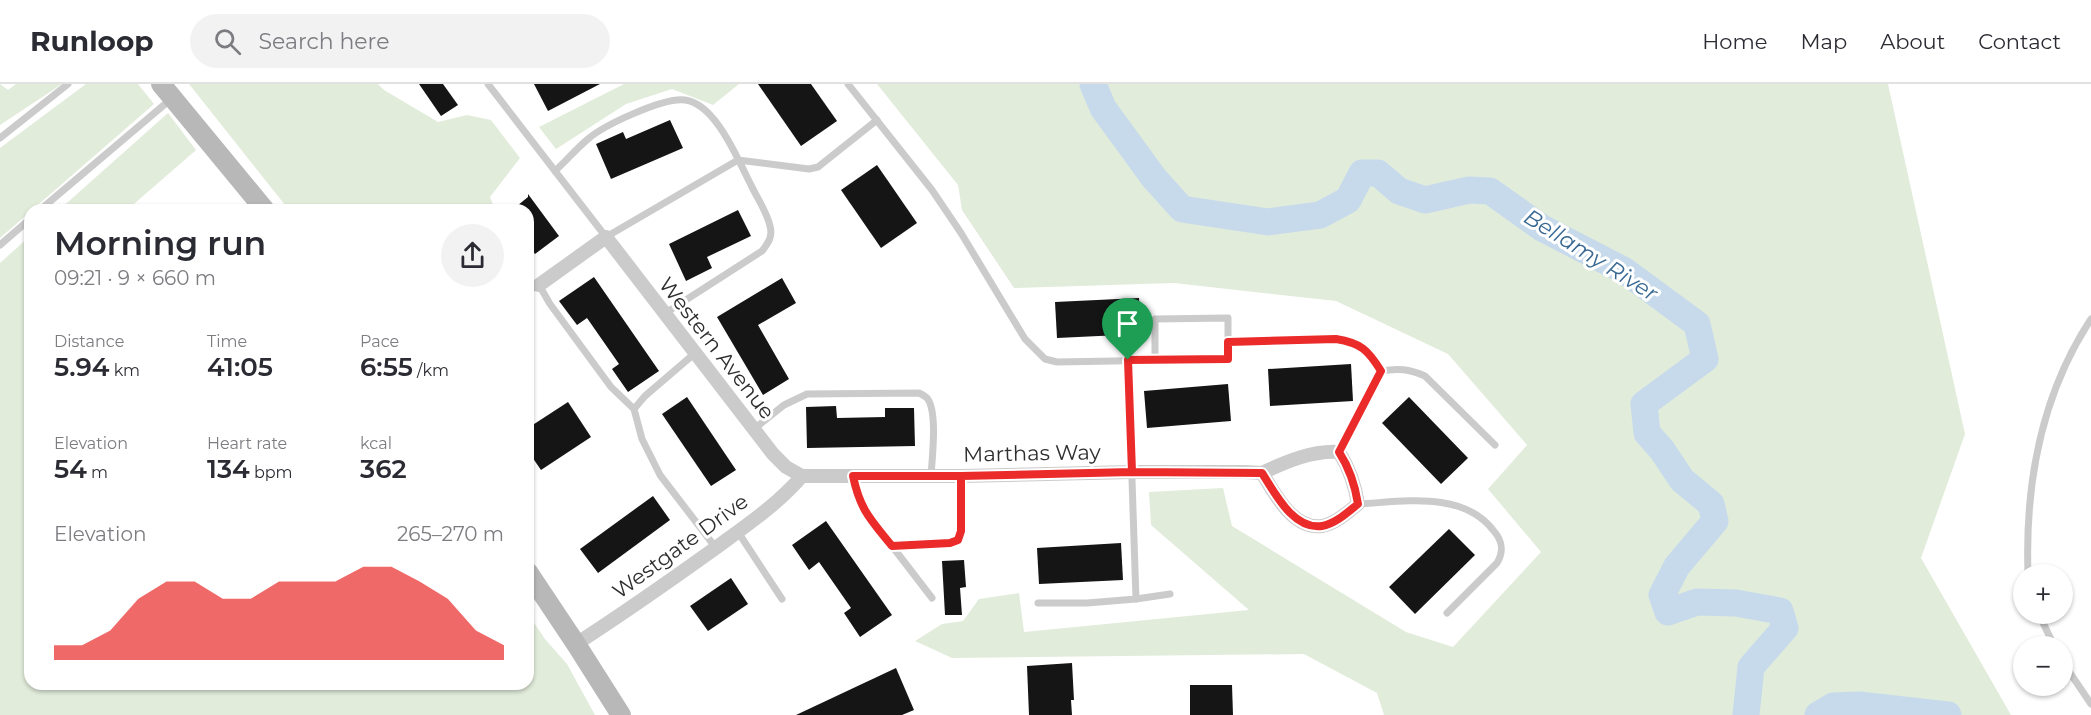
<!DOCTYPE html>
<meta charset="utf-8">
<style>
:root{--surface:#fff;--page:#f2f2f3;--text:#2b2b33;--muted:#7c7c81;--line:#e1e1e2;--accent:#eb2a2a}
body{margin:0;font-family:Montserrat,sans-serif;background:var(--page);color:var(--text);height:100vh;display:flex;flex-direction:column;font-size:22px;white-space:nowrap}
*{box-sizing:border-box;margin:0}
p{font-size:20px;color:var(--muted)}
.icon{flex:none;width:33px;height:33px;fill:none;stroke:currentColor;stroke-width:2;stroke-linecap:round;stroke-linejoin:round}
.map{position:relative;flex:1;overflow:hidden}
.drawer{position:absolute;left:24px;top:120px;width:510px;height:486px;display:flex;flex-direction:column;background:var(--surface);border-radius:18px;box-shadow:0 2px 4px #0004}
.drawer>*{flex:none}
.fabs{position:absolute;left:2013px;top:480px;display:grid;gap:12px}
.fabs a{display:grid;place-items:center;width:60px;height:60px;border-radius:50%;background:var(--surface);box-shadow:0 2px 4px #0004;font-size:30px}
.pin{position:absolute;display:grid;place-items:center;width:51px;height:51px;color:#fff;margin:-62px -26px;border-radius:50% 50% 50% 0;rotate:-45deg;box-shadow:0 0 6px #0007}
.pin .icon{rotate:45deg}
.round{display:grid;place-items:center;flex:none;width:63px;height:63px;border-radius:32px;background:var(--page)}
.overview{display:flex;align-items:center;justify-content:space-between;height:102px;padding:0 30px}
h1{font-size:33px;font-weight:600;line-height:45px}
.metrics{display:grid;grid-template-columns:repeat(3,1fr);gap:9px;height:102px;padding:6px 30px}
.metrics div{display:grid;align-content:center}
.metrics b{font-size:26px;font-weight:600}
.metrics small{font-size:16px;font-weight:400}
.metrics p{font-size:16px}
.chart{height:168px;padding:12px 30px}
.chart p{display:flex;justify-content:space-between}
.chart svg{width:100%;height:108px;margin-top:6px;fill:var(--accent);opacity:.7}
header{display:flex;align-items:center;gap:36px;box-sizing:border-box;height:84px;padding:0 30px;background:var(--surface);border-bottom:2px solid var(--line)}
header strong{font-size:28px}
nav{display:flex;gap:33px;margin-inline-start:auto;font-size:21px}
.search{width:420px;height:54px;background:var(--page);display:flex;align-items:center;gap:15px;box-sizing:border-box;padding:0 21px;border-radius:33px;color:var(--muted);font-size:22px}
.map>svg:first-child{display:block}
.green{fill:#e2ecdb}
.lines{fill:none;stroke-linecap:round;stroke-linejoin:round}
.river{stroke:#c6daec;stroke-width:27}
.building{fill:#151515}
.service{stroke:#cbcbcb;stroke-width:7}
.minor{stroke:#cbcbcb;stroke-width:14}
.secondary{stroke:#b8b8b8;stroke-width:20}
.route-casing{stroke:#fff;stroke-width:12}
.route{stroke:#eb2a2a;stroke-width:8}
.labels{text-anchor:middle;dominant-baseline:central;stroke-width:6;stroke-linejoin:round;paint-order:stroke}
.street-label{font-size:21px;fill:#2e2e2e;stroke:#fff}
.water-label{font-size:22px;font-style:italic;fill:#396992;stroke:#fff}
</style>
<header>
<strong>Runloop</strong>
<div class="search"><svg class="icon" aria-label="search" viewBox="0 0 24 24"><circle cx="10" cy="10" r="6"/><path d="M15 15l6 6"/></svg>Search here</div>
<nav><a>Home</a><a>Map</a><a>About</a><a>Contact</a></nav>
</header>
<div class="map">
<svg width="2091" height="631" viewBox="0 0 2091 631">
<rect width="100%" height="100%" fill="#fff"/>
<g class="green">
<polygon points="0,0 8,6 16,0 62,0 0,41"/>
<polygon points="86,0 138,0 154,20 32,126 30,126 30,128 0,154 0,64"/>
<polygon points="189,0 378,0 384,6 438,38 467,31 491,36 520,74 490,113 495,126 289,126"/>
<polygon points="624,0 739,0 713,21 672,5 626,20 556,65 539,43"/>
<polygon points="877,0 1888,0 1965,350 1921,474 2011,631 1384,631 1377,609 1304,570 952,574 915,557 942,540 963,537 979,515 1019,509 1024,548 1249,526 1151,441 1149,408 1223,404 1232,442 1406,548 1453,563 1541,468 1488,405 1527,361 1448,270 1336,217 1174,199 1014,204 962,126 958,101"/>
<polygon points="168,29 196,66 127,126 59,126"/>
<polygon points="30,152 30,600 528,600 528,530 545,555 567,580 595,631 0,631 0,179"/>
</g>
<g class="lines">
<g class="river">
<polyline points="1093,0 1103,24 1154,94 1182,125 1268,138 1320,131 1348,116 1362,89 1378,89 1399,107 1425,116 1469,106 1490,107 1542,144 1625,187 1697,240 1705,275 1644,320 1647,349 1662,366 1682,396 1711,420 1715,437 1677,482 1662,511 1668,528 1697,518 1736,519 1780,527 1785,544 1751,583 1746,631"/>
<polyline points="1818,631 1833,622 1859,621 1948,631"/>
</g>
</g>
<g class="building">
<polygon points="419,0 443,0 458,21 441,32"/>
<polygon points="534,0 600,0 548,27"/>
<polygon points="758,0 811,0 837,37 801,62"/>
<polygon points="670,36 683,64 611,95 596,60 623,48 626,55"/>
<polygon points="877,81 917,139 881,164 841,106"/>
<polygon points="528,110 559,152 535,170 528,161 528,126 512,126 528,113"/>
<polygon points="738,126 751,152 707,173 712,184 686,197 669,160"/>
<polygon points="594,193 659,287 628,308 612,285 619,280 587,234 577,241 559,217"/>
<polygon points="782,194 796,219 758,241 789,295 763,311 717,233"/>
<polygon points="1139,214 1141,250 1057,254 1055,218"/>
<polygon points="1351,280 1353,317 1270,322 1268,285"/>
<polygon points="1228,300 1231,337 1147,344 1144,307"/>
<polygon points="687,313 736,386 711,402 662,330"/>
<polygon points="1409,313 1468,374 1441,400 1382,339"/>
<polygon points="568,318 591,353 541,386 528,367 528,344"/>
<polygon points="836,322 837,334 885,333 885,324 914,324 915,362 807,364 806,323"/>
<polygon points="653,412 670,436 598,489 580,465"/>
<polygon points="826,437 892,531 860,553 844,529 851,524 819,478 809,486 792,461"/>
<polygon points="1449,445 1475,471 1415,530 1389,503"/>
<polygon points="1121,459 1123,496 1039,500 1037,464"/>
<polygon points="964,476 966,503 960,504 962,531 945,531 942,477"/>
<polygon points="731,494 748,520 708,547 690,522"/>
<polygon points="1072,579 1074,616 1071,616 1072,631 1029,631 1027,582"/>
<polygon points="896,584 914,626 902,631 796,631"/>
<polygon points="1190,601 1232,601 1233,631 1190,631"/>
</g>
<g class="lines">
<g class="service">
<polyline points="488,0 555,87"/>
<polyline points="848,0 932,106 961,149 1025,255 1045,275 1057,278 1228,275 1228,258"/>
<polyline points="0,54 68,0"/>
<polyline points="40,126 171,15"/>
<polyline points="0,161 30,135"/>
<polyline points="528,207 539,201 550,220 611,303 634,325 642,355 660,391 716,464"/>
<path d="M664,230L762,167C768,159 773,153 770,142C767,128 757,114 751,101C738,76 716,20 685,16C664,13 604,41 588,55C576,65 566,77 555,87L606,153L738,76L809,85L818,83L877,36"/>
<path d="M1155,276V235L1228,234V258L1336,255C1361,259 1368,266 1381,287C1398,284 1409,285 1425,292L1495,361"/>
<polyline points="634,325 645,312 694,270"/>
<path d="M754,345L784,321L807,310L919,309C921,310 925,312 927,314C938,327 932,375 931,392"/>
<polyline points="1339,368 1381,287"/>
<path d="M853,392C860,426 871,435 892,462L950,459L958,456L961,447V392"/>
<path d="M1358,420C1402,418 1462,406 1493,446C1503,457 1504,467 1497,479L1447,529"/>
<polyline points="738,448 782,515"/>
<polyline points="892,462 932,514"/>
<path d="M2028,490C2025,401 2041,311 2091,235"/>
<polyline points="1136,515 1170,510"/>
<polyline points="1038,519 1087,519 1136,515 1128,276"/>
<polyline points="2039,530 2054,562"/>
<polyline points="2062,577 2091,620"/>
</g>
<g class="minor">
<path d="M539,201L606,153L773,370L786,383L802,392H961L1132,388H1245L1262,389C1275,410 1293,446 1322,442C1335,440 1348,428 1358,420C1355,401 1350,385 1339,368C1313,366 1285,378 1262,389"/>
<path d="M576,560C624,529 671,496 717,463C747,441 778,420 802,392"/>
</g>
<g class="secondary">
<polyline points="161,0 265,126"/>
<polyline points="528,488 576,560 621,631"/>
</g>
</g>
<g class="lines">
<defs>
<path id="route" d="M1128,276L1132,388L961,392H853C860,426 871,436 892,462L950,459L958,456L961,447V392L1132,388L1262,389C1275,409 1293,446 1322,442C1335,440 1348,428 1358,420C1355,401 1350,385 1339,368L1381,287C1368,266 1361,259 1336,255L1228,258V275L1128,276"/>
</defs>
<use href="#route" class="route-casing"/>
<use href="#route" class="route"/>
</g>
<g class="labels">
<g class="street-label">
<text transform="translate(717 264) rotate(52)">Western Avenue</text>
<text transform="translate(1032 369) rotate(-1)">Marthas Way</text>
<text transform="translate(680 462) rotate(-36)">Westgate Drive</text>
</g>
<g class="water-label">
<text transform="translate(1591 171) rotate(32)">Bellamy River</text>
</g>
</g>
</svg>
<div class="fabs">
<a>+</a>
<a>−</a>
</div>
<div class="pin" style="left:1128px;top:276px;background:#1e9e55"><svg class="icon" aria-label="arrive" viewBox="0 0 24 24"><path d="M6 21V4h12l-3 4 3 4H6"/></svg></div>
<section class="drawer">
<div class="overview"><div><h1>Morning run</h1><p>09:21 · 9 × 660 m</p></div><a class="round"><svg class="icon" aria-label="share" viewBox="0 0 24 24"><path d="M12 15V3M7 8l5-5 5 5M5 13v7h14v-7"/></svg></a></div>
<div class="metrics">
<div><p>Distance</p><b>5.94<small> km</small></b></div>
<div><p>Time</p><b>41:05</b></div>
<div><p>Pace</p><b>6:55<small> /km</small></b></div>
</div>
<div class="metrics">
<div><p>Elevation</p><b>54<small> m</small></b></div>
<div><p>Heart rate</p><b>134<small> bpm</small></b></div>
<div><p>kcal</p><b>362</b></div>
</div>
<div class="chart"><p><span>Elevation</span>265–270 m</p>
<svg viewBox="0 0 160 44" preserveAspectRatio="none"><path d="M0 44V38L10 38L20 32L30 19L40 12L50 12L60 19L70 19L80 12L90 12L100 12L110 6L120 6L130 12L140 19L150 32L160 38V44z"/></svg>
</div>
</section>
</div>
